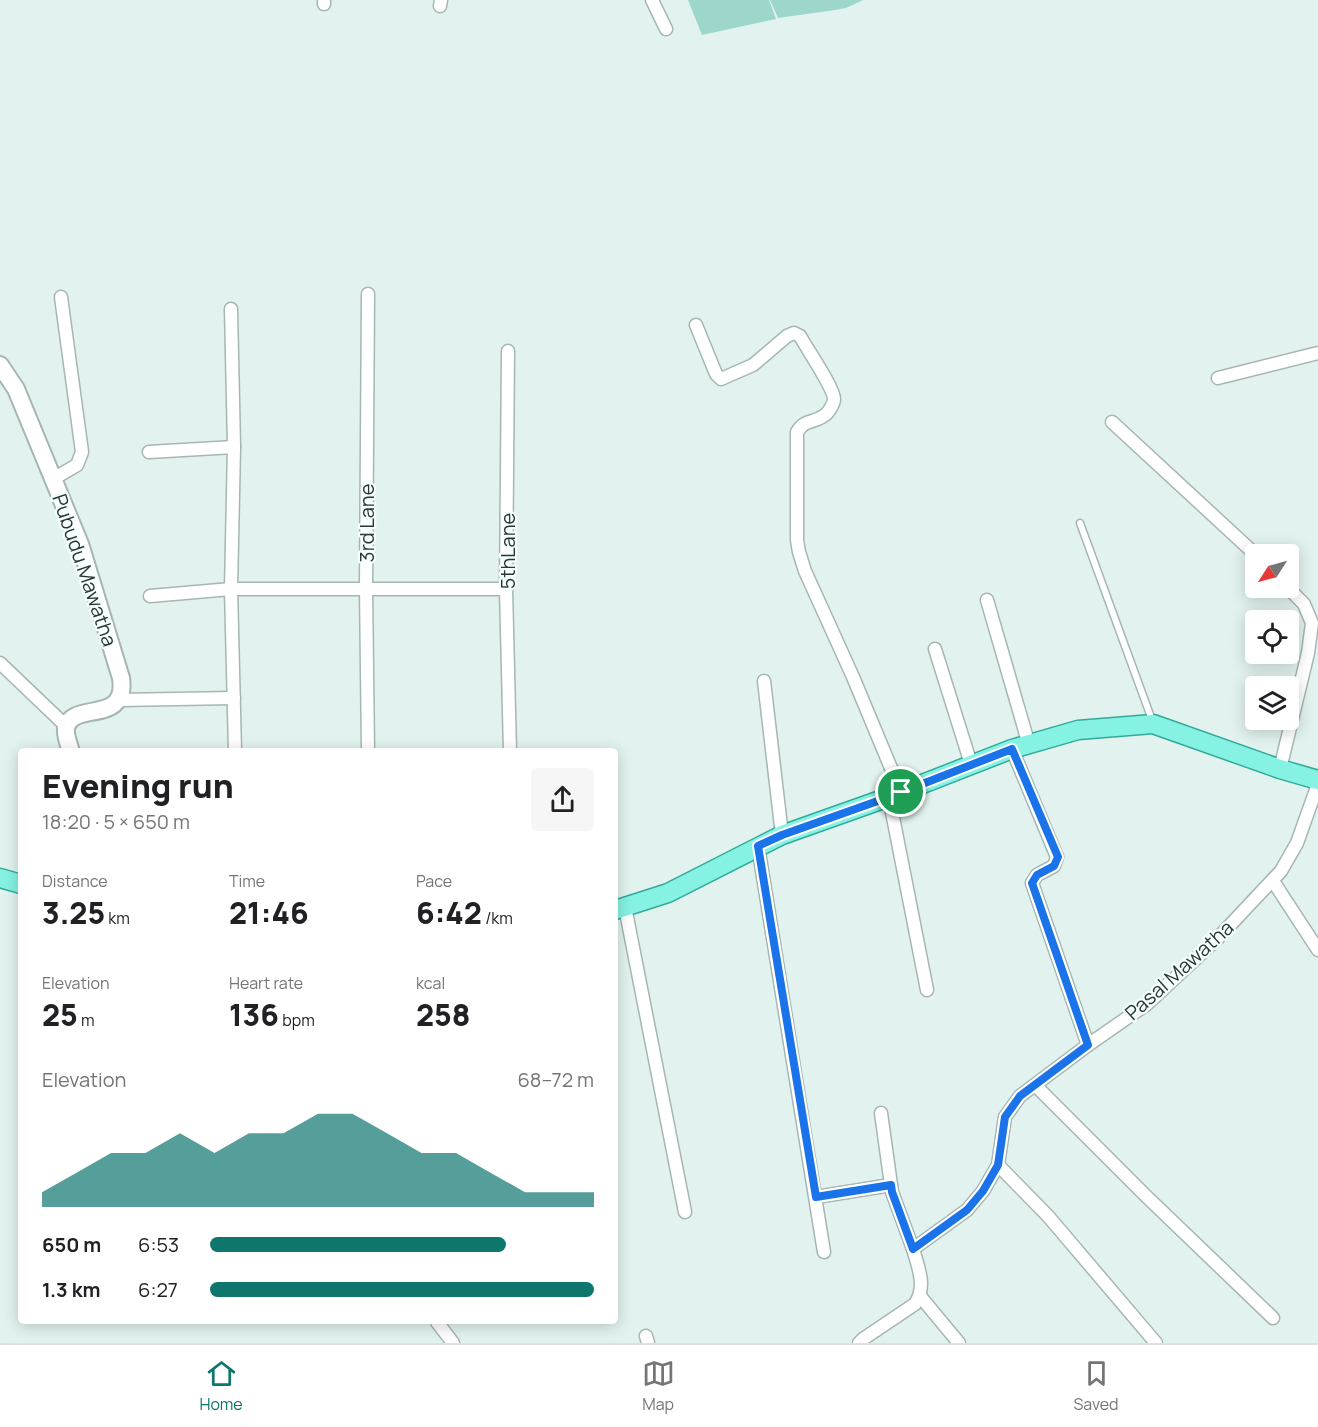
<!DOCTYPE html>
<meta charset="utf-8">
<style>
:root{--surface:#fff;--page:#f6f6f6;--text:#202124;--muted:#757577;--line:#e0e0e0;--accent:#0f766e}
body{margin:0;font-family:Manrope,sans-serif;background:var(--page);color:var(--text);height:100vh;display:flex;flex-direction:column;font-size:22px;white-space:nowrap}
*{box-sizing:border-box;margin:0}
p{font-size:20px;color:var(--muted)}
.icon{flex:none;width:33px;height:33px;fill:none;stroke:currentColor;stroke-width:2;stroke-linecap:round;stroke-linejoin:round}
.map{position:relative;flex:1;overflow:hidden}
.side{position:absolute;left:18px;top:748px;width:600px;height:576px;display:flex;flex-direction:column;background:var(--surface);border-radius:6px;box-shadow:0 3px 15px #0003}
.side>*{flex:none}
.needle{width:39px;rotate:234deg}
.buttons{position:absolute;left:1245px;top:544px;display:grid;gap:12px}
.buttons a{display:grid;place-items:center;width:54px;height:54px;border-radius:6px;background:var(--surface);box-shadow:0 3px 15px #0003;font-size:30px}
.pin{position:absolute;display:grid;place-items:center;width:51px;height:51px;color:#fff;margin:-26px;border:3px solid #fff;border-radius:50%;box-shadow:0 2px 6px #0007}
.round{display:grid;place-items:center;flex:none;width:63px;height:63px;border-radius:6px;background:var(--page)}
.head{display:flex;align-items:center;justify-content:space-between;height:102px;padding:0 24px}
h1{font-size:33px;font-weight:800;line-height:45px}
.stats{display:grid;grid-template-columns:repeat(3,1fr);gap:9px;height:102px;padding:6px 24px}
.stats div{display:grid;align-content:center}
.stats b{font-size:30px;font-weight:800}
.stats small{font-size:16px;font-weight:400}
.stats p{font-size:16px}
.chart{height:168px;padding:12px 24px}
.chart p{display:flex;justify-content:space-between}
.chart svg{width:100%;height:108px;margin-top:6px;fill:var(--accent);opacity:.7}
ul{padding:0 24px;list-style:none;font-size:20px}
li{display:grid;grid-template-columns:96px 72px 1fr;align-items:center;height:45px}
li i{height:15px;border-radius:8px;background:var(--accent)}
.dock{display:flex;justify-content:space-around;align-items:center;height:84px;border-top:2px solid var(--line);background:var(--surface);font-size:16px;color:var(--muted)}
.dock a{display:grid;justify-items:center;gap:3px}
.dock .current{color:var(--accent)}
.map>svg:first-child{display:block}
.green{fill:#9dd6ca}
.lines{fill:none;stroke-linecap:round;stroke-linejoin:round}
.lane-casing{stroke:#a6b6b3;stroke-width:9}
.street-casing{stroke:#a6b6b3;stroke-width:15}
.secondary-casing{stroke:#a6b6b3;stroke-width:20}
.primary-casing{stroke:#31aa9a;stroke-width:21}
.lane{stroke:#fff;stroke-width:6}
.street{stroke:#fff;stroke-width:12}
.secondary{stroke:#fff;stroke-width:16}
.primary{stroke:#85f2e3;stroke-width:18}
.route-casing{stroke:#fff;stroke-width:12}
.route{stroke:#1a73e8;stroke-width:8}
.labels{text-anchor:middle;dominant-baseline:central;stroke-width:4.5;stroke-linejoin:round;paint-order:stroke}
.street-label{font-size:20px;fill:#2e3433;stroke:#f2fffc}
</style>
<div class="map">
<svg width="1318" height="1343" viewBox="0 0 1318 1343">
<rect width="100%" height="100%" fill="#e2f3ef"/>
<g class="green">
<polygon points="688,0 769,0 776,19 702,35"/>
<polygon points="770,0 863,0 846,8 835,10 778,18"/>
</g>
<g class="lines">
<defs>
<polyline id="lane" points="1080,523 1152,720"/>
<g id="street">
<polyline points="324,0 324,4"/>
<polyline points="652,0 666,29"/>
<polyline points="440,6 441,0"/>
<polyline points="368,294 366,588 368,752"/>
<polyline points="231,309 234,447 231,589 235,752"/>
<path d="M696,325L716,374L721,379L753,365L787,336L794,333L800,336C807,349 834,388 834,399C834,404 828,413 825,415C813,424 806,418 797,432V540L799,552L805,571L853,677L901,792"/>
<polyline points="508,351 506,589 510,752"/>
<polyline points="1218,378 1318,353"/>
<polyline points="1112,422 1256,555"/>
<polyline points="149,452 234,447"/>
<polyline points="53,479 77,465 82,452 61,297"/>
<polyline points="150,596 231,589 506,589"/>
<polyline points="987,600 1029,745"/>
<polyline points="935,649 971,764"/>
<polyline points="0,663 66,726"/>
<polyline points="764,681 782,835"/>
<polyline points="118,700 234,698"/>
<polyline points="1012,749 1057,857 1054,866 1037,875 1032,883 1088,1045"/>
<polyline points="1280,769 1308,653 1312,623 1304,604 1288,588"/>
<polyline points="889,797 927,990"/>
<polyline points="758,846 824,1252"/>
<polyline points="1273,881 1318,950"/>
<polyline points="625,907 685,1212"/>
<polyline points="1035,1085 1147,1197 1273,1318"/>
<polyline points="881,1113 892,1192 913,1249"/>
<polyline points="998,1165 1048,1216 1156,1343"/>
<polyline points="816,1197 891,1185"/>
<polyline points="920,1296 959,1343"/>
<polyline points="437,1322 453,1343"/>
<polyline points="646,1336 648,1343"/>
<path d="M859,1343L863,1339L915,1304C927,1286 918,1267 913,1249L967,1210L983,1191L998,1165L1005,1117L1020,1096L1088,1045L1147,1004L1218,938L1281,871L1297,843L1318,784"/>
</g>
<path id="secondary" d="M0,365L16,389L80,544L121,678C128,726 72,700 66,728C65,736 69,744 71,752"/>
<g id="primary">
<polyline points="0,878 21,884"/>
<polyline points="615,910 668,893 782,835 889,797 1012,749 1078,730 1153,724 1280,769 1318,780"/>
</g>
</defs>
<use href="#lane" class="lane-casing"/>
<use href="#street" class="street-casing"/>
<use href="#secondary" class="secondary-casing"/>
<use href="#primary" class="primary-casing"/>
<use href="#lane" class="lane"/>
<use href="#street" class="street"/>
<use href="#secondary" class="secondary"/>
<use href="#primary" class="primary"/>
</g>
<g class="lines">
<defs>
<polygon id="route" points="1012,749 1058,857 1054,866 1037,875 1032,883 1088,1045 1020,1096 1005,1117 998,1165 983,1191 967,1210 913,1249 892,1192 891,1185 816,1197 758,846 782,835 889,797"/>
</defs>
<use href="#route" class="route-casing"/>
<use href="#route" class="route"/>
</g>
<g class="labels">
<g class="street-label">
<text transform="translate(366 523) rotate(-90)">3rd Lane</text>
<text transform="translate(507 551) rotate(-90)">5thLane</text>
<text transform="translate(85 570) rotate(71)">Pubudu Mawatha</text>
<text transform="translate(1179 970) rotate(-42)">Pasal Mawatha</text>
</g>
</g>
</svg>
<div class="buttons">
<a><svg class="needle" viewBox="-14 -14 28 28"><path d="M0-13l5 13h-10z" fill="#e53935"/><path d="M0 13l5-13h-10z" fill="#757577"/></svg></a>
<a><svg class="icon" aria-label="locate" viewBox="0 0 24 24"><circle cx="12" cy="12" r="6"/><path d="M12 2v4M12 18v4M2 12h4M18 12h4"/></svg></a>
<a><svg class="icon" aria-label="layers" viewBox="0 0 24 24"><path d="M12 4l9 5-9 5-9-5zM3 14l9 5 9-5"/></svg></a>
</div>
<div class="pin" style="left:901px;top:792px;background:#1e9e55"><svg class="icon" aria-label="arrive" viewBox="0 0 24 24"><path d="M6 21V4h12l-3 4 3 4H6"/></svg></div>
<section class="side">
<div class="head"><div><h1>Evening run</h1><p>18:20 · 5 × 650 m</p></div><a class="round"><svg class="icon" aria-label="share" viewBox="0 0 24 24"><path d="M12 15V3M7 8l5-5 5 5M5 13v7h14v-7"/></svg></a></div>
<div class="stats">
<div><p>Distance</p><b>3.25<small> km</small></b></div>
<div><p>Time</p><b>21:46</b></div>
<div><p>Pace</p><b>6:42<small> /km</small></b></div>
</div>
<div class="stats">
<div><p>Elevation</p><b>25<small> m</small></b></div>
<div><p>Heart rate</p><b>136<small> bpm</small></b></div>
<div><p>kcal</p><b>258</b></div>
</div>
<div class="chart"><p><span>Elevation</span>68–72 m</p>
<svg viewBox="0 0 160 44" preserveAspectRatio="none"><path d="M0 44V38L10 30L20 22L30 22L40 14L50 22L60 14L70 14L80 6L90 6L100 14L110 22L120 22L130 30L140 38L150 38L160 38V44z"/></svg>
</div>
<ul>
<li><b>650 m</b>6:53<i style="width:77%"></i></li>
<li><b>1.3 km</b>6:27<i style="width:100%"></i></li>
</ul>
</section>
</div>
<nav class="dock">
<a class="current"><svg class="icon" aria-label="home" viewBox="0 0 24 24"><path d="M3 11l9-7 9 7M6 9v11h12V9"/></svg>Home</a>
<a><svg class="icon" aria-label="map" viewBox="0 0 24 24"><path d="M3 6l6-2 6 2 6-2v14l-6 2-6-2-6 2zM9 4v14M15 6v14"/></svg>Map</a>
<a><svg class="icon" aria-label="saved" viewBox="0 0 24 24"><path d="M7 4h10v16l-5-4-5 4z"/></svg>Saved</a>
</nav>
